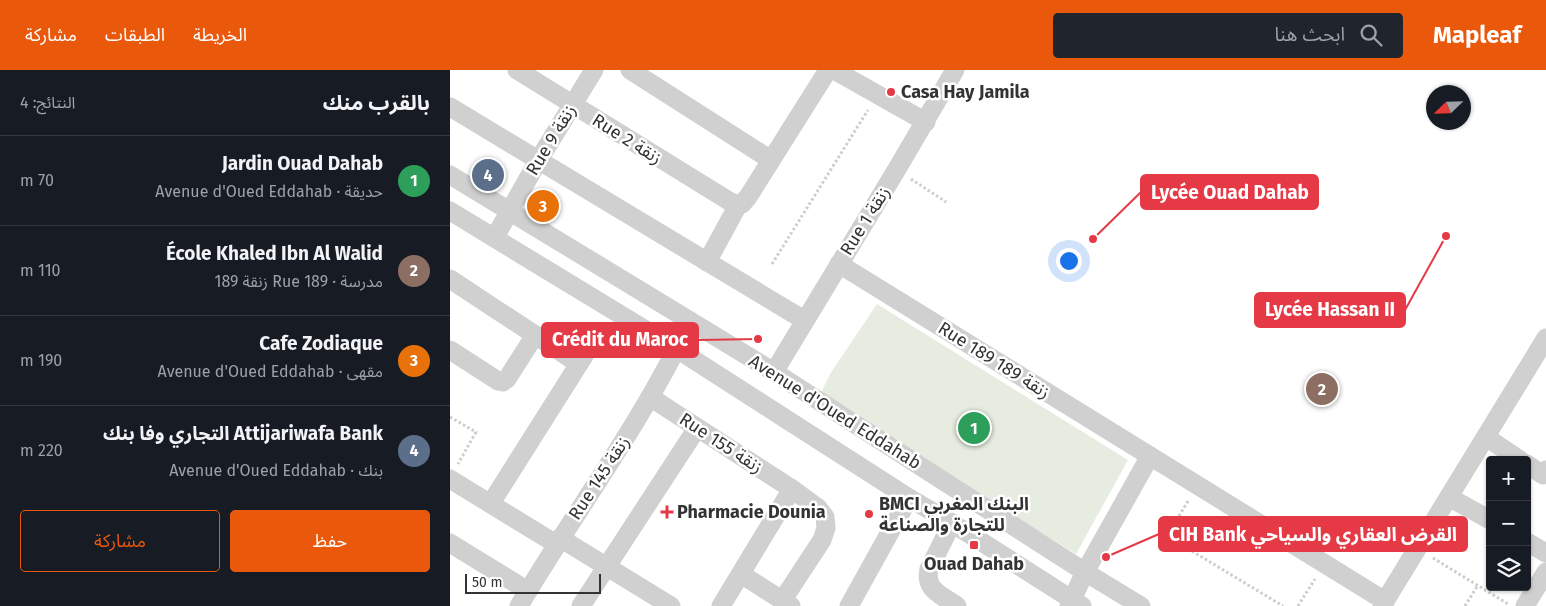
<!DOCTYPE html>
<html lang="ar">
<head>
<meta charset="utf-8">
<style>
  :root { --surface:#171b24; --page:#20242c; --text:#f1f3f6; --muted:#9ea1a6; --line:#363941; --accent:#ea580c }
  body { margin:0; font-family:"Fira Sans","Noto Sans Arabic",sans-serif; background:var(--page); color:var(--text); direction:rtl }
  .controls { position:absolute; right:15px; bottom:15px; display:grid; overflow:hidden; border-radius:5px; box-shadow:0 1px 4px #0004 }
  .controls button { width:45px; height:45px; display:grid; place-items:center; padding:0; border:0; border-bottom:1px solid var(--line); background:var(--surface); color:var(--text); font:25px sans-serif }
  .compass { position:absolute; left:976px; top:15px; width:45px; height:45px; border-radius:50%; background:var(--surface); box-shadow:0 1px 4px #0004; rotate:247deg }
  .scale { position:absolute; left:15px; bottom:12px; width:136px; box-sizing:border-box; padding-left:5px; border:2px solid #333; border-top:0; font-size:14px; line-height:18px; white-space:nowrap; color:#333; -webkit-text-stroke:4px #fff; paint-order:stroke }
  .you { position:absolute; left:618px; top:190px; width:18px; height:18px; margin:-12px; border:4px solid #fff; border-radius:50%; background:#1a73e8; box-shadow:0 0 0 8px #1a73e833 }
  .badge { display:grid; place-items:center; width:32px; height:32px; border-radius:50%; background:var(--accent); color:#fff; font-size:16px; font-weight:700 }
  .pin { position:absolute; translate:-50% -50%; border:2px solid #fff; box-shadow:0 1px 5px #0006 }
  .list { margin:0; padding:0; list-style:none }
  h2 { display:flex; justify-content:space-between; align-items:center; height:65px; margin:0; padding:0 20px; font-size:21px }
  h2 small { font-size:16px; font-weight:400; color:var(--muted) }
  .list li { display:grid; grid-template-columns:32px 1fr auto; gap:15px; align-items:center; box-sizing:border-box; height:90px; padding:0 20px; border-top:1px solid var(--line) }
  .list b { display:block; font-size:19px; white-space:nowrap }
  .list p { margin:0; font-size:16px; white-space:nowrap; color:var(--muted) }
  .list em { font-size:16px; font-style:normal; color:var(--muted) }
  .actions { display:flex; gap:10px; padding:15px 20px }
  .actions a { flex:1; padding:11px 0; border:1px solid var(--accent); border-radius:5px; text-align:center; font-size:18px; color:var(--accent) }
  .actions .main { background:var(--accent); color:#fff }
  .icon { flex:none; width:28px; height:28px; fill:none; stroke:currentColor; stroke-width:2; stroke-linecap:round; stroke-linejoin:round }
  .map { position:relative; flex:none; width:1096px; height:536px; overflow:hidden; direction:ltr }
  header { display:flex; align-items:center; gap:30px; box-sizing:border-box; height:70px; padding:0 25px; background:var(--accent); color:#fff }
  header strong { font-size:24px }
  nav { display:flex; gap:28px; margin-inline-start:auto; font-size:18px }
  .search { width:350px; height:45px; background:var(--page); display:flex; align-items:center; gap:12px; box-sizing:border-box; padding:0 18px; border-radius:5px; color:var(--muted); font-size:19px }
  main { display:flex }
  aside { flex:1; background:var(--surface) }
  .map>svg:first-child { display:block }
</style>
</head>
<body>
<header>
<strong>Mapleaf</strong>
<div class="search"><svg class="icon" aria-label="search" viewBox="0 0 24 24"><circle cx="10" cy="10" r="6"/><path d="M15 15l6 6"/></svg>ابحث هنا</div>
<nav><a>الخريطة</a><a>الطبقات</a><a>مشاركة</a></nav>
</header>
<main>
<div class="map">
<svg width="1096" height="536" viewBox="0 0 1096 536">
  <rect width="100%" height="100%" fill="#fff"/>
  <!-- green -->
  <polygon fill="#e6ecdf" points="427,234 678,390 626,484 370,325 380,304"/>
  <g fill="none" stroke-linecap="round" stroke-linejoin="round">
    <!-- path -->
    <g stroke="#cdcdcd" stroke-width="3" stroke-dasharray="2.5 2.5" stroke-linecap="butt">
      <polyline points="461,109 496,132"/>
      <polyline points="322,194 418,40"/>
      <polyline points="0,347 26,362 8,394"/>
      <polyline points="738,431 717,466 833,536"/>
      <polyline points="983,488 1058,534"/>
      <polyline points="848,536 865,509"/>
      <polyline points="1015,536 1028,515"/>
    </g>
    <!-- minor -->
    <g stroke="#d0d0d0" stroke-width="19">
      <polyline points="67,0 279,131 288,135"/>
      <polyline points="180,0 321,90"/>
      <polyline points="384,0 476,52"/>
      <polyline points="0,37 354,250"/>
      <polyline points="0,105 324,302 635,502 691,536"/>
      <polyline points="288,135 292,134 298,127 378,0"/>
      <polyline points="0,141 227,279 459,428 502,453 632,536"/>
      <polyline points="45,167 88,91 144,0"/>
      <polyline points="257,192 288,135"/>
      <polyline points="389,194 935,531"/>
      <polyline points="0,209 129,294"/>
      <polyline points="0,280 48,311 53,312 57,309 85,265"/>
      <polyline points="324,302 447,99 505,0"/>
      <polyline points="200,327 342,419 368,438 375,447 376,458 372,470 332,531"/>
      <polyline points="1036,367 1070,390"/>
      <polyline points="1077,394 1093,405 1096,400"/>
      <polyline points="0,409 106,474"/>
      <polyline points="999,427 1040,450"/>
      <polyline points="41,433 139,278"/>
      <path d="M502,453L479,499C474,520 492,525 507,536"/>
      <polyline points="110,468 221,536"/>
      <polyline points="1077,472 1096,483"/>
      <polyline points="0,473 78,521"/>
      <polyline points="291,504 341,536"/>
      <path d="M69,536C125,441 193,352 240,251"/>
      <polyline points="131,536 247,358"/>
      <polyline points="271,536 342,419"/>
      <polyline points="399,536 459,428"/>
      <polyline points="619,536 635,502 700,386"/>
      <polyline points="932,536 1096,268"/>
      <polyline points="1075,536 1096,502"/>
    </g>
  </g>
  <!-- markers -->
  <g fill="#e63946" stroke="#fff" stroke-width="2">
    <circle cx="441" cy="22" r="5"/>
    <path d="M214.5 434.5h5v5h5v5h-5v5h-5v-5h-5v-5h5z"/>
    <circle cx="419" cy="444" r="5"/>
    <rect x="519" y="470" width="10" height="10" rx="2.5"/>
  </g>
  <g text-anchor="middle" stroke-width="5" stroke-linejoin="round" paint-order="stroke">
    <!-- poi labels -->
    <g font-size="18" font-weight="bold" fill="#333" stroke="#fff" text-anchor="start">
      <text x="451" y="28">Casa Hay Jamila</text>
      <text x="429" y="440">BMCI البنك المغربي<tspan x="429" dy="21">للتجارة والصناعة</tspan></text>
      <text x="227" y="448">Pharmacie Dounia</text>
      <text x="524" y="500" text-anchor="middle">Ouad Dahab</text>
    </g>
    <!-- street labels -->
    <g font-size="18" fill="#333" stroke="#fff">
      <text transform="translate(177 69) rotate(32)" y="6">Rue 2 زنقة</text>
      <text transform="translate(101 70) rotate(-59)" y="6">Rue 9 زنقة</text>
      <text transform="translate(415 151) rotate(-58)" y="6">Rue 1 زنقة</text>
      <text transform="translate(544 290) rotate(32)" y="6">Rue 189 زنقة 189</text>
      <text transform="translate(385 342) rotate(32)" y="6">Avenue d'Oued Eddahab</text>
      <text transform="translate(271 373) rotate(33)" y="6">Rue 155 زنقة</text>
      <text transform="translate(149 408) rotate(-57)" y="6">Rue 145 زنقة</text>
    </g>
  </g>
  <!-- callouts -->
  <path fill="none" stroke="#e63946" stroke-width="2" d="M643 169L691 122M996 166L955 240M308 269L248 270M656 487L709 464"/>
  <g fill="#e63946" stroke="#fff" stroke-width="2">
    <circle cx="643" cy="169" r="5"/>
    <circle cx="996" cy="166" r="5"/>
    <circle cx="308" cy="269" r="5"/>
    <circle cx="656" cy="487" r="5"/>
  </g>
  <g fill="#e63946" stroke="#e63946" stroke-width="2">
    <rect x="691" y="105" width="177" height="34" rx="5"/>
    <rect x="805" y="223" width="150" height="34" rx="5"/>
    <rect x="92" y="253" width="156" height="34" rx="5"/>
    <rect x="709" y="447" width="308" height="34" rx="5"/>
  </g>
  <g font-size="19" text-anchor="middle" font-weight="bold" fill="#fff">
    <text x="780" y="129">Lycée Ouad Dahab</text>
    <text x="880" y="246">Lycée Hassan II</text>
    <text x="170" y="276">Crédit du Maroc</text>
    <text x="863" y="471">CIH Bank القرض العقاري والسياحي</text>
  </g>
</svg>
<div class="controls">
<button>+</button>
<button>−</button>
<button><svg class="icon" aria-label="layers" viewBox="0 0 24 24"><path d="M12 4l9 5-9 5-9-5zM3 14l9 5 9-5"/></svg></button>
</div>
<svg class="compass" viewBox="-18 -18 36 36"><path d="M0-13l5 13h-10z" fill="#e53935"/><path d="M0 13l5-13h-10z" fill="#9ea1a6"/></svg>
<div class="scale">50 m</div>
<div class="you"></div>
<div class="pin badge" style="left:524px;top:358px;background:#2e9e5b">1</div>
<div class="pin badge" style="left:872px;top:319px;background:#8d6e63">2</div>
<div class="pin badge" style="left:93px;top:136px;background:#e8710a">3</div>
<div class="pin badge" style="left:38px;top:105px;background:#5c6f8a">4</div>
</div>
<aside>
<h2>بالقرب منك<small>النتائج: 4</small></h2>
<ul class="list">
<li><span class="badge" style="background:#2e9e5b">1</span><div><b>Jardin Ouad Dahab</b><p>حديقة · Avenue d'Oued Eddahab</p></div><em>70 m</em></li>
<li><span class="badge" style="background:#8d6e63">2</span><div><b>École Khaled Ibn Al Walid</b><p>مدرسة · Rue 189 زنقة 189</p></div><em>110 m</em></li>
<li><span class="badge" style="background:#e8710a">3</span><div><b>Cafe Zodiaque</b><p>مقهى · Avenue d'Oued Eddahab</p></div><em>190 m</em></li>
<li><span class="badge" style="background:#5c6f8a">4</span><div><b>Attijariwafa Bank التجاري وفا بنك</b><p>بنك · Avenue d'Oued Eddahab</p></div><em>220 m</em></li>
</ul>
<div class="actions"><a class="main">حفظ</a><a>مشاركة</a></div>
</aside>
</main>
</body>
</html>
